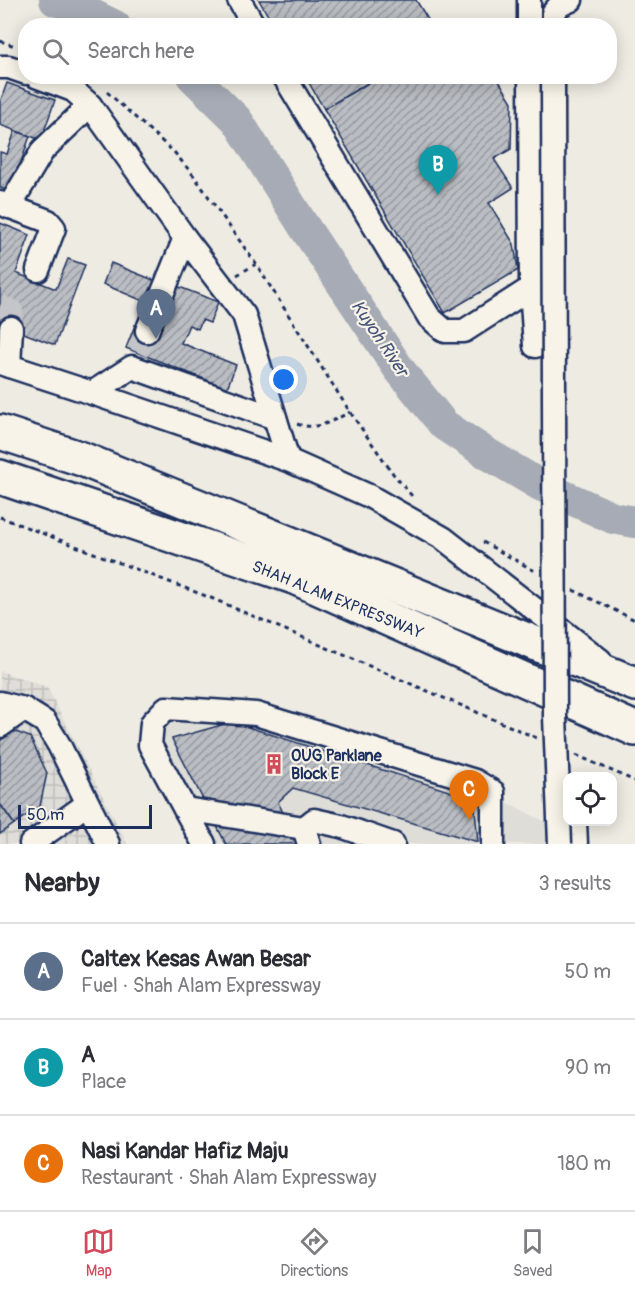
<!DOCTYPE html>
<html lang="en">
<head>
<meta charset="utf-8">
<style>
  :root { --surface:#fff; --page:#f7f7f7; --text:#2b2b33; --muted:#7c7c81; --line:#e1e1e2; --accent:#d1495b }
  body { margin:0; font-family:Pangolin,sans-serif; background:var(--page); color:var(--text) }
  .controls { position:absolute; right:18px; bottom:18px; display:grid; overflow:hidden; border-radius:12px; box-shadow:0 3px 15px #0003 }
  .controls button { width:54px; height:54px; display:grid; place-items:center; padding:0; border:0; border-bottom:2px solid var(--line); background:var(--surface); color:var(--text); font:30px sans-serif }
  .scale { position:absolute; left:18px; bottom:15px; width:134px; box-sizing:border-box; padding-left:6px; border:3px solid #1b2f5e; border-top:0; font-size:16px; line-height:21px; white-space:nowrap; color:#1b2f5e; -webkit-text-stroke:4px #f7f3e8; paint-order:stroke }
  .you { position:absolute; left:284px; top:380px; width:21px; height:21px; margin:-15px; border:4px solid #fff; border-radius:50%; background:#1a73e8; box-shadow:0 0 0 9px #1a73e833 }
  .badge { display:grid; place-items:center; width:39px; height:39px; border-radius:50%; background:var(--accent); color:#fff; font-size:20px; font-weight:700 }
  .pin { position:absolute; translate:-50% -50px; filter:drop-shadow(0 2px 3px #0008) }
  .pin::after { content:''; position:absolute; top:32px; width:21px; height:18px; background:inherit; clip-path:polygon(0 0,100% 0,50% 100%) }
  .list { margin:0; padding:0; list-style:none }
  h2 { display:flex; justify-content:space-between; align-items:center; height:78px; margin:0; padding:0 24px; font-size:26px }
  h2 small { font-size:20px; font-weight:400; color:var(--muted) }
  .list li { display:grid; grid-template-columns:39px 1fr auto; gap:18px; align-items:center; box-sizing:border-box; height:96px; padding:0 24px; border-top:2px solid var(--line) }
  .list b { display:block; font-size:22px; white-space:nowrap }
  .list p { margin:0; font-size:20px; white-space:nowrap; color:var(--muted) }
  .list em { font-size:20px; font-style:normal; color:var(--muted) }
  .icon { flex:none; width:33px; height:33px; fill:none; stroke:currentColor; stroke-width:2; stroke-linecap:round; stroke-linejoin:round }
  .map { position:relative; flex:none; width:635px; height:844px; overflow:hidden }
  .search { position:absolute; background:var(--surface); box-shadow:0 3px 15px #0003; left:18px; right:18px; top:18px; height:66px; display:flex; align-items:center; gap:15px; box-sizing:border-box; padding:0 21px; border-radius:24px; color:var(--muted); font-size:22px }
  .sheet { height:366px; background:var(--surface) }
  nav { display:flex; justify-content:space-around; align-items:center; box-sizing:border-box; height:84px; border-top:2px solid var(--line); background:var(--surface); font-size:16px; color:var(--muted) }
  nav a { display:grid; justify-items:center; gap:3px }
  nav .on { color:var(--accent) }
  .map>svg:first-child { display:block }
</style>
</head>
<body>
<div class="map">
<svg width="635" height="844" viewBox="0 0 635 844">
  <defs>
    <pattern id="industrial-grid" width="8" height="8" patternUnits="userSpaceOnUse" patternTransform="scale(1.5)"><rect width="8" height="8" fill="#deddd8"/><path d="M0 4h8M4 0v8" fill="none" stroke="#bebebc"/></pattern>
    <pattern id="building-hatch" width="6" height="6" patternUnits="userSpaceOnUse" patternTransform="scale(1.5)"><rect width="6" height="6" fill="#babdc2"/><path d="M-1 1l2-2M0 6l6-6M5 7l2-2" fill="none" stroke="#969aa1"/></pattern>
  </defs>
  <rect width="100%" height="100%" fill="#eeebe2"/>
  <filter id="ink" filterUnits="userSpaceOnUse"><feTurbulence type="fractalNoise" baseFrequency=".0167" numOctaves="2"/><feDisplacementMap in="SourceGraphic" scale="12" xChannelSelector="R" yChannelSelector="G"/><feConvolveMatrix kernelMatrix="1 2 1 2 8 2 1 2 1" color-interpolation-filters="sRGB"/></filter>
  <g filter="url(#ink)">
    <!-- built -->
    <polygon fill="#deddd8" points="168,712 256,717 474,785 588,844 209,844 155,743"/>
    <!-- industrial -->
    <polygon fill="url(#industrial-grid)" points="0,671 47,687 127,844 0,844"/>
    <g fill="none" stroke-linecap="round" stroke-linejoin="round">
      <!-- river -->
      <g stroke="#a6abb5" stroke-width="32">
        <polyline points="55,0 85,11 115,26"/>
        <polyline points="192,76 237,120 303,225 399,369 444,425 486,453 540,485 613,518 635,522"/>
      </g>
    </g>
    <!-- building -->
    <g fill="url(#building-hatch)" stroke="#1b2f5e" stroke-width="1.5">
      <polygon points="259,0 416,0 432,26 274,26"/>
      <polygon points="473,22 487,25 487,26 467,26"/>
      <polygon points="305,76 380,76 324,109"/>
      <polygon points="380,76 496,76 512,102 511,149 494,159 513,188 489,203 514,244 518,270 445,313 324,109"/>
      <polygon points="7,83 55,100 41,140 0,125 0,102"/>
      <polygon points="15,131 30,136 11,191 0,188 0,152 7,154"/>
      <polygon points="0,223 30,235 16,273 56,289 68,259 85,265 55,345 0,324"/>
      <polygon points="111,263 156,281 148,303 103,284"/>
      <polygon points="169,283 218,302 210,323 202,320 198,329 189,325 181,343 236,365 227,388 126,348 135,325 158,334 167,313 159,310"/>
      <polygon points="232,722 474,799 478,842 293,788 278,802 298,844 226,844 172,739"/>
      <polygon points="13,731 30,737 47,773 40,806 14,824 0,804 0,741"/>
      <polygon points="0,804 14,824 0,834"/>
    </g>
    <g fill="none" stroke-linecap="round" stroke-linejoin="round">
      <!-- minor-tunnel -->
      <g stroke="#c4c5c8" stroke-width="22" stroke-dasharray="22 11" stroke-linecap="butt">
        <polyline points="0,306 12,311 11,328"/>
        <polyline points="137,352 147,331"/>
      </g>
      <!-- minor casing -->
      <g stroke="#1b2f5e" stroke-width="27">
        <g id="minor">
          <polyline points="239,0 254,26"/>
          <polyline points="529,0 529,26"/>
          <polyline points="553,26 553,13 560,5 571,0"/>
          <polyline points="0,67 9,67 26,73"/>
          <polyline points="36,76 73,90 90,105 185,238 244,315 288,460"/>
          <polyline points="284,76 429,317 445,331 464,331 531,288"/>
          <polyline points="530,76 531,288 535,346"/>
          <polyline points="0,203 48,221 54,228 38,270"/>
          <polyline points="9,207 43,150 90,105"/>
          <polyline points="147,331 185,238"/>
          <polyline points="0,363 92,393 288,460 369,496 443,538 600,660"/>
          <polyline points="9,366 11,328"/>
          <polyline points="92,393 132,367 275,418"/>
          <polyline points="0,703 24,709 45,722 59,745 108,844"/>
          <polyline points="0,726 24,709"/>
          <polyline points="185,809 304,828"/>
          <polyline points="575,822 576,844"/>
          <polyline points="31,844 87,804"/>
          <polyline points="204,844 150,745 152,723 166,708 256,714 475,781 493,792 493,844"/>
          <polyline points="309,844 304,828 314,820 341,826 393,844"/>
        </g>
      </g>
      <!-- highway casing -->
      <g stroke="#1b2f5e" stroke-width="38">
        <g id="highway">
          <polyline points="0,432 82,459 635,684"/>
          <polyline points="0,477 294,577 635,729"/>
        </g>
      </g>
      <!-- path -->
      <g stroke="#1b2f5e" stroke-width="3" stroke-dasharray="4.5 4.5" stroke-linecap="butt">
        <polyline points="0,41 15,46"/>
        <polyline points="107,92 174,152 194,176 256,264 350,412 394,475 412,496"/>
        <polyline points="237,275 256,264"/>
        <path d="M297,424C317,431 332,421 350,412"/>
        <polyline points="0,517 211,598 537,738"/>
        <polyline points="483,542 535,571"/>
        <polyline points="573,590 635,620"/>
        <polyline points="576,755 635,781"/>
      </g>
      <!-- minor -->
      <use href="#minor" stroke="#f7f3e8" stroke-width="22"/>
      <!-- highway -->
      <use href="#highway" stroke="#f7f3e8" stroke-width="33"/>
      <!-- minor-bridge casing -->
      <g stroke="#1b2f5e" stroke-width="27" stroke-linecap="butt">
        <polyline id="minor-bridge" points="553,76 555,716 560,844"/>
      </g>
      <!-- minor-bridge -->
      <use href="#minor-bridge" stroke="#f7f3e8" stroke-width="22"/>
    </g>
  </g>
  <!-- icons -->
  <defs>
    <g id="building-bare" transform="scale(1.62)"><path d="M-4-6H4V6H1V3H-1V6H-4ZM-2.5-4.3h1.7v1.8h-1.7ZM.8-4.3h1.7v1.8H.8ZM-2.5-1h1.7V.8h-1.7ZM.8-1h1.7V.8H.8Z" fill="#d1495b" stroke="#f7f3e8" stroke-width="2.5" paint-order="stroke"/></g>
  </defs>
  <g fill-rule="evenodd">
    <use href="#building-bare" x="274" y="764"/>
  </g>
  <g text-anchor="middle" stroke-width="4.5" stroke-linejoin="round" paint-order="stroke">
    <!-- street labels -->
    <g font-size="16" fill="#1b2f5e" stroke="#f7f3e8">
      <text transform="translate(338 599) rotate(22)" y="6">SHAH ALAM EXPRESSWAY</text>
    </g>
    <!-- poi labels -->
    <g font-size="16" font-weight="bold" fill="#1b2f5e" stroke="#f7f3e8" text-anchor="start">
      <text x="291" y="761">OUG Parklane<tspan x="291" dy="18">Block E</tspan></text>
    </g>
    <!-- water labels -->
    <g font-size="18" font-style="italic" fill="#455478" stroke="#f7f3e8">
      <text transform="translate(380 338) rotate(56)" y="6">Kuyoh River</text>
    </g>
  </g>
</svg>
<div class="controls">
<button><svg class="icon" aria-label="locate" viewBox="0 0 24 24"><circle cx="12" cy="12" r="6"/><path d="M12 2v4M12 18v4M2 12h4M18 12h4"/></svg></button>
</div>
<div class="scale">50 m</div>
<div class="you"></div>
<div class="pin badge" style="left:156px;top:339px;background:#5c6f8a">A</div>
<div class="pin badge" style="left:438px;top:195px;background:#0f9aa8">B</div>
<div class="pin badge" style="left:469px;top:820px;background:#e8710a">C</div>
<div class="search"><svg class="icon" aria-label="search" viewBox="0 0 24 24"><circle cx="10" cy="10" r="6"/><path d="M15 15l6 6"/></svg>Search here</div>
</div>
<section class="sheet">
<h2>Nearby<small>3 results</small></h2>
<ul class="list">
<li><span class="badge" style="background:#5c6f8a">A</span><div><b>Caltex Kesas Awan Besar</b><p>Fuel · Shah Alam Expressway</p></div><em>50 m</em></li>
<li><span class="badge" style="background:#0f9aa8">B</span><div><b>A</b><p>Place</p></div><em>90 m</em></li>
<li><span class="badge" style="background:#e8710a">C</span><div><b>Nasi Kandar Hafiz Maju</b><p>Restaurant · Shah Alam Expressway</p></div><em>180 m</em></li>
</ul>
</section>
<nav>
<a class="on"><svg class="icon" aria-label="map" viewBox="0 0 24 24"><path d="M3 6l6-2 6 2 6-2v14l-6 2-6-2-6 2zM9 4v14M15 6v14"/></svg>Map</a>
<a><svg class="icon" aria-label="directions" viewBox="0 0 24 24"><path d="M12 3l9 9-9 9-9-9zM9 14v-3h6M13 9l2 2-2 2"/></svg>Directions</a>
<a><svg class="icon" aria-label="saved" viewBox="0 0 24 24"><path d="M7 4h10v16l-5-4-5 4z"/></svg>Saved</a>
</nav>
</body>
</html>
